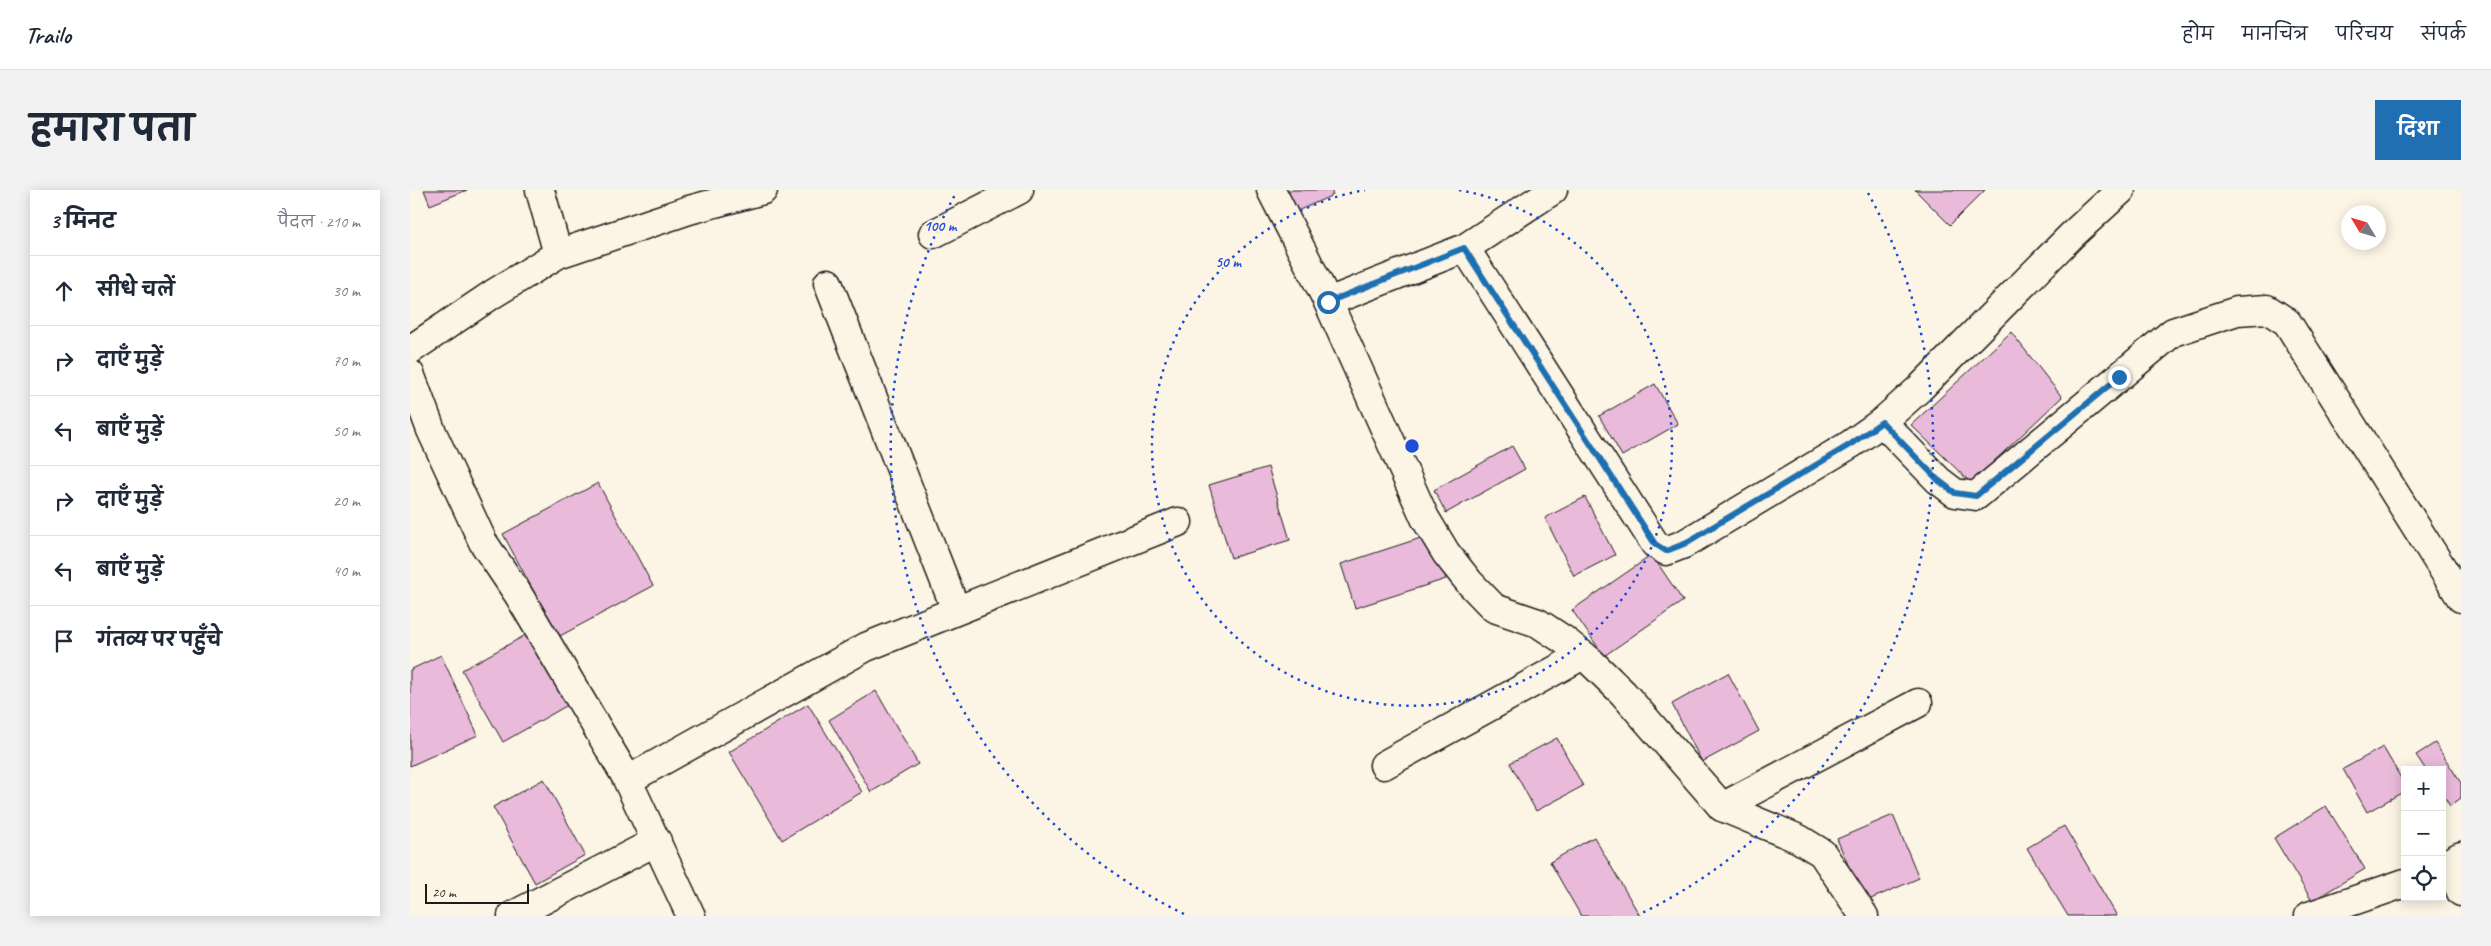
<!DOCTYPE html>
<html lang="hi">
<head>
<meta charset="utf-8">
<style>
  :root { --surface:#fff; --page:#f2f2f3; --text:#1f2937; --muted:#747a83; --line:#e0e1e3; --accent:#1f6fb2 }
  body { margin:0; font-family:Caveat,"Playpen Sans Deva",sans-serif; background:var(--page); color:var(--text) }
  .controls { position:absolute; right:15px; bottom:15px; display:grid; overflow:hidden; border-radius:0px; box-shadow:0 2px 12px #0003 }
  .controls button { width:45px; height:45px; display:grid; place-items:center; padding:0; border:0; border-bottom:1px solid var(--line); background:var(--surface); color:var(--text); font:25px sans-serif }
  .compass { position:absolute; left:1931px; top:15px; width:45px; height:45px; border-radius:50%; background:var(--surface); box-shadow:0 2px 12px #0003; rotate:308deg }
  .scale { position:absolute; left:15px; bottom:12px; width:104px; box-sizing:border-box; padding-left:5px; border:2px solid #1c1c1c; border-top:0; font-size:14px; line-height:18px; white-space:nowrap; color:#1c1c1c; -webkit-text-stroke:4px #fcf5e5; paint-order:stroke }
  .stop { position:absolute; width:15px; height:15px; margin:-11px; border:4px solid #1f6fb2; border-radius:50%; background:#fff }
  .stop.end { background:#1f6fb2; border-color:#fff; box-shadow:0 1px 5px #0008 }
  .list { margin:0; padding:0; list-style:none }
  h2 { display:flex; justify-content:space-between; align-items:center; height:65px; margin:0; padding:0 20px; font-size:21px }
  h2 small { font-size:16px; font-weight:400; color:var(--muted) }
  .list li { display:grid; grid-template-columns:32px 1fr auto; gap:15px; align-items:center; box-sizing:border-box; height:70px; padding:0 20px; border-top:1px solid var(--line) }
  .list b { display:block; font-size:19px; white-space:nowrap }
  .list em { font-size:16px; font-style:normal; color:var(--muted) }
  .icon { flex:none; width:28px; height:28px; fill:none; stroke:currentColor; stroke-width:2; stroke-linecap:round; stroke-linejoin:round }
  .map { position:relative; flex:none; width:2051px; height:726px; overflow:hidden; border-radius:0px }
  header { display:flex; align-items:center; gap:30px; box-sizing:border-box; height:70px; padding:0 25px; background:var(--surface); border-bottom:1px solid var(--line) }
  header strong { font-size:24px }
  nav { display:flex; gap:28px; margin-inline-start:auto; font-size:18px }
  .intro { display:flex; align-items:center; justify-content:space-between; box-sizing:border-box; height:120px; padding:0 30px }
  h1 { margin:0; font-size:35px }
  .button { padding:12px 22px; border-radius:0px; background:var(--accent); color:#fff; font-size:18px; font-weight:700 }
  main { display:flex; gap:30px; padding:0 30px }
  aside { flex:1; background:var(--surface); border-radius:0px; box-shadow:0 2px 12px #0003 }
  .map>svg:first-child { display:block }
</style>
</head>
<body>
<header>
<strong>Trailo</strong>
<nav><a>होम</a><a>मानचित्र</a><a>परिचय</a><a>संपर्क</a></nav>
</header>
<div class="intro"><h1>हमारा पता</h1><a class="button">दिशा</a></div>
<main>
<aside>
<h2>3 मिनट<small>पैदल · 210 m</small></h2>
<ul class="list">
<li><svg class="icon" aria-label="ahead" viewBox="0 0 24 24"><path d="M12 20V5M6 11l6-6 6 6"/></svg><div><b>सीधे चलें</b></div><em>30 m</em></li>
<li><svg class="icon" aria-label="right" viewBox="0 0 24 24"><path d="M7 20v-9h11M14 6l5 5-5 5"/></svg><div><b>दाएँ मुड़ें</b></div><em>70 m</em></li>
<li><svg class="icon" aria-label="left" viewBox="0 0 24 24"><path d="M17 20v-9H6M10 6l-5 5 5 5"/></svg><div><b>बाएँ मुड़ें</b></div><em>50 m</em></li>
<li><svg class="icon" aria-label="right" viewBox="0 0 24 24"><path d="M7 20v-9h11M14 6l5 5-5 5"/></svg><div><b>दाएँ मुड़ें</b></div><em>20 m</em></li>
<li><svg class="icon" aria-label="left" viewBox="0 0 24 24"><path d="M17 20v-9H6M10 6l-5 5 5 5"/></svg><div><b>बाएँ मुड़ें</b></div><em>40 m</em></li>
<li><svg class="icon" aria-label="arrive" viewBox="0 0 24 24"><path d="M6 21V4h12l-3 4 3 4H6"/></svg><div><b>गंतव्य पर पहुँचे</b></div></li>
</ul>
</aside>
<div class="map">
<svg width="2051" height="726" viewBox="0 0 2051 726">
  <rect width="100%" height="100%" fill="#fcf5e5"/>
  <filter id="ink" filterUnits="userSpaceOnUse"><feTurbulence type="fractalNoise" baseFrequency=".02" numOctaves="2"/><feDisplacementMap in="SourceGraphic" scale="10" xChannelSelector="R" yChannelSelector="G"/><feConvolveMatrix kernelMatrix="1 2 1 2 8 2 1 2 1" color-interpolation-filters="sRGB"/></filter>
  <g filter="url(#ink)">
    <!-- building -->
    <g fill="#eabadb" stroke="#1c1c1c">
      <polygon points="14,0 57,0 20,15"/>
      <polygon points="875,0 921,0 923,5 885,22"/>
      <polygon points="1505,0 1575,0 1540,35"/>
      <polygon points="1601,142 1652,207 1561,293 1501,235"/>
      <polygon points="1245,194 1268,234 1212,266 1189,226"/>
      <polygon points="1102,256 1115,279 1036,323 1024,300"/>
      <polygon points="858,277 880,350 821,368 799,295"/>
      <polygon points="188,293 243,396 148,447 93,344"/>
      <polygon points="1175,307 1205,365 1164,386 1135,328"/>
      <polygon points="1023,344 1036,389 945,418 931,374"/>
      <polygon points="1242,365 1273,411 1194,466 1162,420"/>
      <polygon points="123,441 163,512 93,552 52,480"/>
      <polygon points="31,465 68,545 0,576 0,480"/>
      <polygon points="1318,483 1349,541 1292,572 1262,514"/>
      <polygon points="466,501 508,574 461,602 419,530"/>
      <polygon points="398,514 452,602 372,650 319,562"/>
      <polygon points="1147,548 1173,596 1126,621 1100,573"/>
      <polygon points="2025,553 2051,593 2051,608 2040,616 2032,603 2032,580 2016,580 2006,565"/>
      <polygon points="1973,557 1995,595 1995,601 1957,622 1933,579"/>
      <polygon points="134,589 175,665 125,693 83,617"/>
      <polygon points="1916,616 1955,679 1902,711 1864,648"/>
      <polygon points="1483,625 1509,688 1454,712 1427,649"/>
      <polygon points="1654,636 1707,726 1658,726 1617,658"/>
      <polygon points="1184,647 1230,726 1171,726 1140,672"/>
    </g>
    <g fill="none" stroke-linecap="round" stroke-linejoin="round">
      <!-- street casing -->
      <g stroke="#1c1c1c" stroke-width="31">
        <g id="street">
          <polyline points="130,0 148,64"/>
          <polyline points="861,0 918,112 1015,328 1036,363 1059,392 1084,418 1128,433 1154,450 1180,471 1213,503 1312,617 1389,649 1412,663 1454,726"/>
          <polyline points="523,44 609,0"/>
          <polyline points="1055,58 1245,354 1256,361 1274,354 1441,254 1472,232 1509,199 1662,45 1711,0"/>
          <polyline points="418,93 546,420"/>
          <polyline points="918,112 1055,58 1143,0"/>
          <polyline points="0,160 83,104 148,64 279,20 353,0"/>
          <polyline points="0,184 21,240 73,352 108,404 215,585 281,726"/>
          <polyline points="1472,232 1528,290 1545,303 1566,306 1763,142 1827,121 1857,119 1877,132 2051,408"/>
          <polyline points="974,575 1173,465"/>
          <polyline points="218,590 456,457 768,332"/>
          <polyline points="1312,617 1508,513"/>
          <polyline points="2039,672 2051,702"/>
          <polyline points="102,726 247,651"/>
        </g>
      </g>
      <!-- secondary casing -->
      <g stroke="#1c1c1c" stroke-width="31">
        <g id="secondary">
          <polyline points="2032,676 2051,666"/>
          <polyline points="1899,726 1995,693"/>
        </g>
      </g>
      <!-- street -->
      <use href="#street" stroke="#fcf5e5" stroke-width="28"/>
      <!-- secondary -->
      <use href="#secondary" stroke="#fcf5e5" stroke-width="28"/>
    </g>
  </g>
  <g fill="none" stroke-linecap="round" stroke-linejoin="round" filter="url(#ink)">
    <!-- route -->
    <polyline stroke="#1f6fb2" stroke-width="6" points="918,112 1054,58 1245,354 1256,361 1274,354 1441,254 1472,232 1528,290 1545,303 1566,306 1709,187"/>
  </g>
  <!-- distance rings -->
  <g fill="none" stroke="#1d4ed8" stroke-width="2.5" stroke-dasharray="2.5 5">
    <path d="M1049 0A260 260 0 1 1 955 0"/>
    <path d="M774 724A521 521 0 0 1 546 3M1458 3A521 521 0 0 1 1230 724"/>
  </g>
  <circle cx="1002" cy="256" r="8" fill="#1d4ed8" stroke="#fcf5e5" stroke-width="2.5"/>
  <g font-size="15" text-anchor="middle" font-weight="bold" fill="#1d4ed8" stroke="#fcf5e5" stroke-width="4" stroke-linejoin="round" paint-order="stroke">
    <text x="530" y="41">100 m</text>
    <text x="818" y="77">50 m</text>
  </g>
</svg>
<div class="controls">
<button>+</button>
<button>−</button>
<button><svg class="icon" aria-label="locate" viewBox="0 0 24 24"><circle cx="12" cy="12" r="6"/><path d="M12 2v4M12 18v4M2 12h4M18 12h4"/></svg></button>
</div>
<svg class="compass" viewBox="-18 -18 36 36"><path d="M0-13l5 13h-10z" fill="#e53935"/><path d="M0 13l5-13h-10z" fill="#747a83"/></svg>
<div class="scale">20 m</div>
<div class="stop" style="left:918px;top:112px"></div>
<div class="stop end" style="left:1709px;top:187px"></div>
</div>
</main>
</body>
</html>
